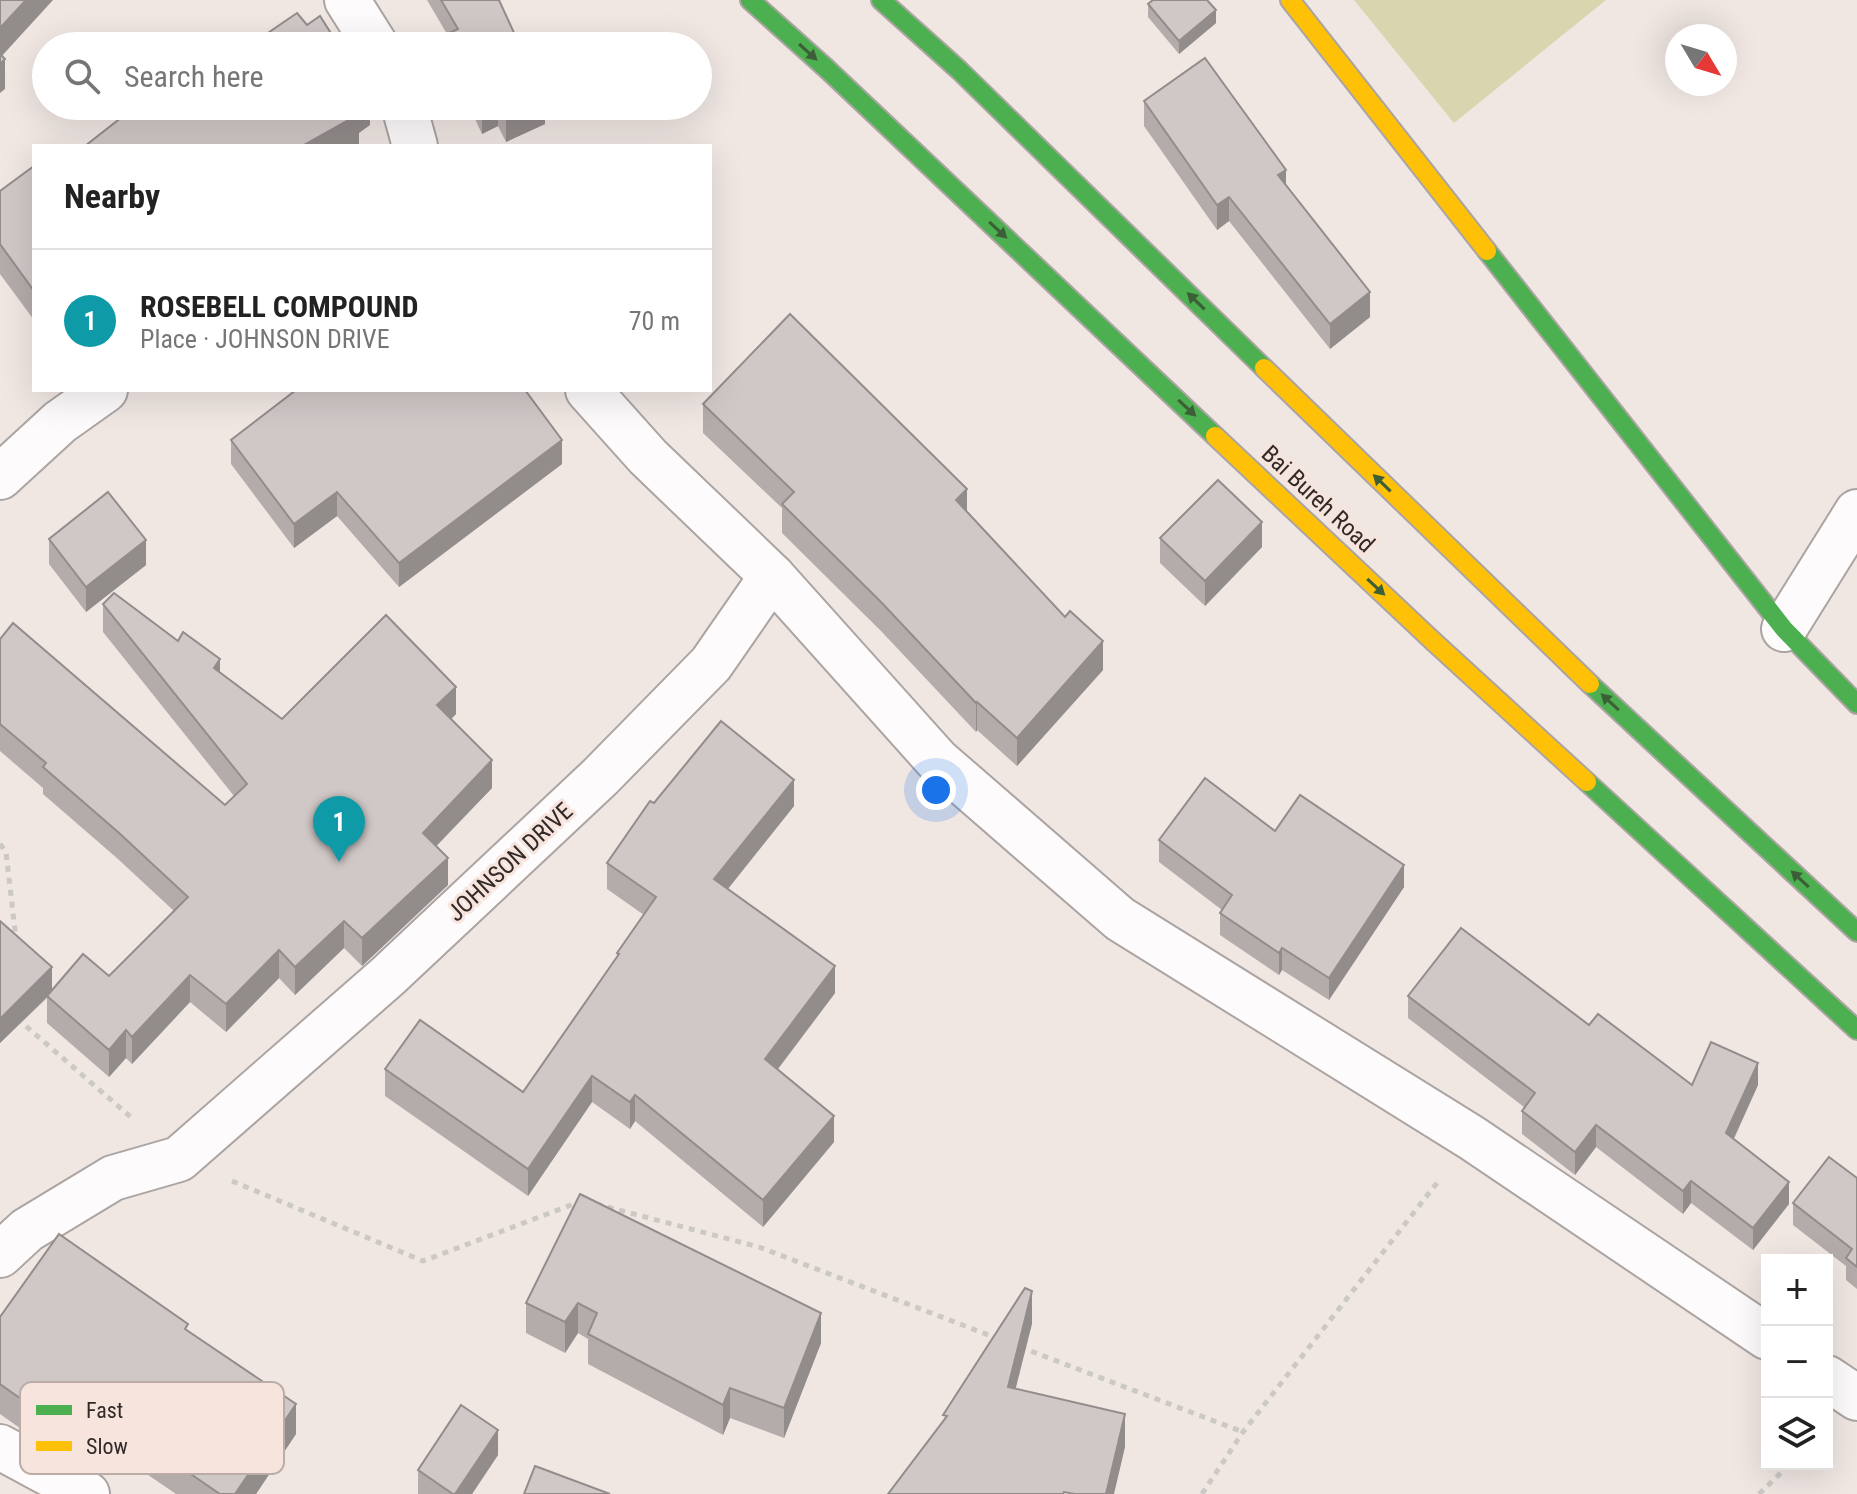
<!DOCTYPE html>
<html lang="en">
<head>
<meta charset="utf-8">
<style>
  :root { --surface:#fff; --page:#f6f6f6; --text:#222; --muted:#767676; --line:#e0e0e0; --accent:#b45309 }
  body { margin:0; font-family:"Roboto Condensed",sans-serif; background:var(--page); color:var(--text) }
  .controls { position:absolute; right:24px; bottom:24px; display:grid; overflow:hidden; border-radius:0px; box-shadow:0 8px 32px #0002 }
  .controls button { width:72px; height:72px; display:grid; place-items:center; padding:0; border:0; border-bottom:2px solid var(--line); background:var(--surface); color:var(--text); font:40px sans-serif }
  .compass { position:absolute; left:1665px; top:24px; width:72px; height:72px; border-radius:50%; background:var(--surface); box-shadow:0 8px 32px #0002; rotate:128deg }
  .you { position:absolute; left:936px; top:790px; width:28px; height:28px; margin:-20px; border:6px solid #fff; border-radius:50%; background:#1a73e8; box-shadow:0 0 0 12px #1a73e833 }
  .badge { display:grid; place-items:center; width:52px; height:52px; border-radius:50%; background:var(--accent); color:#fff; font-size:26px; font-weight:700 }
  .pin { position:absolute; translate:-50% -66px; filter:drop-shadow(0 2px 4px #0008) }
  .pin::after { content:''; position:absolute; top:42px; width:28px; height:24px; background:inherit; clip-path:polygon(0 0,100% 0,50% 100%) }
  .list { margin:0; padding:0; list-style:none }
  h2 { display:flex; justify-content:space-between; align-items:center; height:104px; margin:0; padding:0 32px; font-size:34px }
  h2 small { font-size:26px; font-weight:400; color:var(--muted) }
  .list li { display:grid; grid-template-columns:52px 1fr auto; gap:24px; align-items:center; box-sizing:border-box; height:144px; padding:0 32px; border-top:2px solid var(--line) }
  .list b { display:block; font-size:30px; white-space:nowrap }
  .list p { margin:0; font-size:26px; white-space:nowrap; color:var(--muted) }
  .list em { font-size:26px; font-style:normal; color:var(--muted) }
  .icon { flex:none; width:44px; height:44px; fill:none; stroke:currentColor; stroke-width:2; stroke-linecap:round; stroke-linejoin:round }
  .map { position:relative; flex:none; width:1857px; height:1494px; overflow:hidden }
  .search { position:absolute; background:var(--surface); box-shadow:0 8px 32px #0002; left:32px; top:32px; width:680px; height:88px; display:flex; align-items:center; gap:20px; box-sizing:border-box; padding:0 28px; border-radius:44px; color:var(--muted); font-size:30px }
  .panel { position:absolute; background:var(--surface); box-shadow:0 8px 32px #0002; left:32px; top:144px; width:680px; height:248px; border-radius:0px }
  .map>svg:first-child { display:block }
</style>
</head>
<body>
<div class="map">
<svg width="1857" height="1494" viewBox="0 0 1857 1494">
  <rect width="100%" height="100%" fill="#f0e7e3"/>
  <!-- green -->
  <polygon fill="#d9d5ae" points="1354,0 1606,0 1454,123"/>
  <g fill="none" stroke-linecap="round" stroke-linejoin="round">
    <!-- street casing -->
    <g stroke="#aba4a2" stroke-width="48">
      <g id="street">
        <polyline points="347,0 376,46"/>
        <polyline points="404,106 415,146"/>
        <polyline points="0,477 60,422 105,390"/>
        <polyline points="772,576 937,760 1120,919 1472,1138 1767,1337"/>
        <polyline points="1784,629 1857,512"/>
        <polyline points="0,1255 27,1230 113,1178 179,1159 388,976 600,777 711,664 772,576 648,457 588,390"/>
        <polyline points="1827,1378 1857,1398"/>
        <polyline points="0,1447 87,1494"/>
      </g>
    </g>
    <!-- fast casing -->
    <g stroke="#aba4a2" stroke-width="22">
      <g id="fast">
        <polyline points="750,0 827,69 1215,436"/>
        <polyline points="881,0 959,70 1264,368"/>
        <polyline points="1487,251 1784,629 1857,704"/>
        <polyline points="1590,684 1857,932"/>
        <polyline points="1587,782 1857,1030"/>
      </g>
    </g>
    <!-- slow casing -->
    <g stroke="#aba4a2" stroke-width="22">
      <g id="slow">
        <polyline points="1290,0 1487,251"/>
        <polyline points="1264,368 1590,684"/>
        <polyline points="1215,436 1434,642 1587,782"/>
      </g>
    </g>
    <!-- path -->
    <g stroke="#cbc8c6" stroke-width="5" stroke-dasharray="6 6" stroke-linecap="butt">
      <polyline points="0,844 6,852 16,939"/>
      <polyline points="20,1017 20,1021 133,1119"/>
      <polyline points="232,1181 423,1261 579,1202"/>
      <polyline points="596,1204 759,1247 999,1339"/>
      <polyline points="1020,1347 1243,1432"/>
      <polyline points="1202,1494 1243,1432 1440,1179"/>
      <polyline points="1759,1494 1790,1464"/>
    </g>
    <!-- street -->
    <use href="#street" stroke="#fdfbfb" stroke-width="44"/>
    <!-- fast -->
    <use href="#fast" stroke="#4caf50" stroke-width="18"/>
    <!-- slow -->
    <use href="#slow" stroke="#ffc107" stroke-width="18"/>
  </g>
  <!-- wall -->
  <g fill="#b3acab">
    <polygon points="427,0 499,0 520,46 447,46 447,34"/>
    <polygon points="1148,4 1216,23 1179,54 1148,17"/>
    <polygon points="1144,101 1286,186 1370,317 1330,349 1229,221 1217,230 1144,126"/>
    <polygon points="469,106 545,106 545,124 506,142 498,126 482,134"/>
    <polygon points="34,166 34,320 0,274 0,191"/>
    <polygon points="703,404 967,512 1103,670 1017,766 977,730 976,732 881,631 782,533 782,508 703,433"/>
    <polygon points="231,440 562,464 399,587 337,516 294,548 231,464"/>
    <polygon points="1160,538 1262,547 1205,606 1160,563"/>
    <polygon points="49,539 146,565 86,612 49,564"/>
    <polygon points="103,604 220,673 282,719 456,714 451,719 492,788 436,846 448,885 362,966 344,948 295,995 279,978 226,1032 190,1002 132,1064 126,1058 109,1077 47,1023 47,998 0,1043 0,921 52,989 109,976 174,911 118,859 43,794 43,788 0,751 0,639 225,805 234,796 103,632"/>
    <polygon points="654,803 794,806 728,889 835,993 778,1069 834,1142 763,1227 635,1121 630,1129 592,1102 528,1196 385,1096 385,1069 523,1092 617,956 617,953 644,915 607,889 607,863"/>
    <polygon points="1275,831 1404,887 1329,1000 1282,970 1279,975 1220,935 1220,913 1222,910 1159,862 1159,840"/>
    <polygon points="1408,996 1589,1025 1692,1085 1758,1085 1734,1139 1789,1204 1753,1250 1691,1203 1683,1214 1596,1147 1575,1175 1522,1134 1522,1111 1524,1107 1408,1018"/>
    <polygon points="1857,1178 1857,1289 1846,1280 1846,1266 1793,1225 1793,1203"/>
    <polygon points="580,1194 821,1343 784,1438 730,1418 723,1435 588,1364 588,1339 578,1333 565,1353 526,1333 526,1303"/>
    <polygon points="0,1317 188,1331 296,1434 256,1494 176,1494 113,1451 99,1471 31,1423 24,1431 0,1414"/>
    <polygon points="498,1455 472,1494 418,1494 418,1470"/>
  </g>
  <!-- shaded-wall -->
  <g fill="#928c8b">
    <polygon points="26,0 53,0 0,58 0,28"/>
    <polygon points="1216,10 1216,23 1179,54 1179,41"/>
    <polygon points="5,59 5,89 0,93 0,64"/>
    <polygon points="359,106 370,106 370,125 359,133 359,144 355,146 302,146"/>
    <polygon points="491,106 498,106 498,126 482,134 482,111"/>
    <polygon points="533,106 545,106 545,124 506,142 506,118"/>
    <polygon points="1286,170 1286,195 1278,175"/>
    <polygon points="1229,197 1229,221 1217,230 1217,205"/>
    <polygon points="1370,292 1370,317 1330,349 1330,324"/>
    <polygon points="562,440 562,464 399,587 399,563"/>
    <polygon points="967,489 967,518 956,500"/>
    <polygon points="337,492 337,516 294,548 294,524"/>
    <polygon points="1262,522 1262,547 1205,606 1205,581"/>
    <polygon points="146,540 146,565 86,612 86,587"/>
    <polygon points="1103,641 1103,670 1017,766 1017,738"/>
    <polygon points="220,659 220,687 214,668"/>
    <polygon points="456,687 456,714 437,733 437,705"/>
    <polygon points="977,702 977,730 976,732 976,703"/>
    <polygon points="492,760 492,788 423,860 423,833"/>
    <polygon points="794,780 794,806 714,906 714,879"/>
    <polygon points="448,858 448,885 362,966 362,938"/>
    <polygon points="1404,865 1404,887 1329,1000 1329,978"/>
    <polygon points="344,921 344,948 295,995 295,967"/>
    <polygon points="1282,948 1282,970 1279,975 1279,953"/>
    <polygon points="279,950 279,978 226,1032 226,1004"/>
    <polygon points="835,966 835,993 765,1086 765,1059"/>
    <polygon points="52,967 52,992 0,1043 0,1019"/>
    <polygon points="190,975 190,1002 132,1064 132,1037"/>
    <polygon points="126,1030 126,1058 109,1077 109,1050"/>
    <polygon points="1758,1063 1758,1085 1726,1155 1726,1133"/>
    <polygon points="592,1076 592,1102 528,1196 528,1169"/>
    <polygon points="635,1095 635,1121 630,1129 630,1102"/>
    <polygon points="834,1116 834,1142 763,1227 763,1200"/>
    <polygon points="1596,1125 1596,1147 1575,1175 1575,1152"/>
    <polygon points="1691,1181 1691,1203 1683,1214 1683,1191"/>
    <polygon points="1789,1182 1789,1204 1753,1250 1753,1228"/>
    <polygon points="1032,1291 1032,1324 1008,1419 1008,1387"/>
    <polygon points="578,1303 578,1333 565,1353 565,1322"/>
    <polygon points="821,1313 821,1343 784,1438 784,1408"/>
    <polygon points="730,1388 730,1418 723,1435 723,1405"/>
    <polygon points="31,1393 31,1423 24,1431 24,1401"/>
    <polygon points="296,1404 296,1434 256,1494 235,1494"/>
    <polygon points="1125,1414 1125,1447 1114,1494 1106,1494"/>
    <polygon points="113,1421 113,1451 99,1471 99,1441"/>
    <polygon points="498,1430 498,1455 472,1494 455,1494"/>
  </g>
  <!-- building -->
  <g fill="#d0c8c7" stroke="#928c8b" stroke-width="2">
    <polygon points="0,0 26,0 0,28"/>
    <polygon points="441,0 499,0 520,46 453,46 447,34 458,29"/>
    <polygon points="1153,0 1207,0 1216,10 1179,41 1148,4"/>
    <polygon points="297,13 307,25 320,16 339,46 249,46"/>
    <polygon points="0,54 5,59 0,64"/>
    <polygon points="1205,58 1286,170 1278,175 1370,292 1330,324 1229,197 1217,205 1144,101"/>
    <polygon points="136,106 359,106 359,114 302,146 85,146"/>
    <polygon points="480,106 491,106 482,111"/>
    <polygon points="500,106 533,106 506,118"/>
    <polygon points="34,166 34,291 0,244 0,191"/>
    <polygon points="790,314 967,489 956,500 1065,617 1070,611 1103,641 1017,738 977,702 976,703 881,602 782,504 794,492 703,404"/>
    <polygon points="296,390 525,390 562,440 399,563 337,492 294,524 231,440"/>
    <polygon points="1218,480 1262,522 1205,581 1160,538"/>
    <polygon points="108,492 146,540 86,587 49,539"/>
    <polygon points="114,593 178,641 183,632 220,659 214,668 282,719 386,615 456,687 437,705 492,760 423,833 448,858 362,938 344,921 295,967 279,950 226,1004 190,975 132,1037 126,1030 109,1050 47,996 83,954 109,976 188,897 118,832 43,767 46,763 0,724 0,639 13,623 225,805 247,784 103,604"/>
    <polygon points="721,721 794,780 714,879 835,966 765,1059 834,1116 763,1200 635,1095 630,1102 592,1076 528,1169 385,1069 420,1020 523,1092 619,954 617,953 656,897 607,863 650,801 654,803"/>
    <polygon points="1205,778 1275,831 1300,795 1404,865 1329,978 1282,948 1279,953 1220,913 1232,895 1159,840"/>
    <polygon points="0,921 52,967 0,1019"/>
    <polygon points="1461,928 1589,1025 1598,1014 1692,1085 1711,1042 1758,1063 1726,1133 1789,1182 1753,1228 1691,1181 1683,1191 1596,1125 1575,1152 1522,1111 1535,1093 1408,996"/>
    <polygon points="1829,1157 1857,1178 1857,1267 1846,1258 1852,1249 1793,1203"/>
    <polygon points="580,1194 821,1313 784,1408 730,1388 723,1405 588,1334 597,1313 578,1303 565,1322 526,1303"/>
    <polygon points="59,1234 188,1324 185,1329 296,1404 235,1494 220,1494 113,1421 99,1441 31,1393 24,1401 0,1384 0,1317"/>
    <polygon points="1025,1288 1032,1291 1008,1387 1125,1414 1106,1494 1075,1494 1064,1492 1063,1494 888,1494 947,1416 943,1415"/>
    <polygon points="461,1405 498,1430 455,1494 453,1494 418,1470"/>
    <polygon points="535,1466 610,1494 524,1494"/>
  </g>
  <!-- one-way arrows -->
  <defs><path id="oneway-solid" d="M-6-.8H1V-3.2L6.5 0L1 3.2V.8H-6Z" transform="scale(2)"/></defs>
  <g fill="#3c5f38">
    <use href="#oneway-solid" transform="translate(808 52) rotate(42)"/>
    <use href="#oneway-solid" transform="translate(998 230) rotate(43)"/>
    <use href="#oneway-solid" transform="translate(1196 301) rotate(-136)"/>
    <use href="#oneway-solid" transform="translate(1187 408) rotate(43)"/>
    <use href="#oneway-solid" transform="translate(1382 483) rotate(-136)"/>
    <use href="#oneway-solid" transform="translate(1376 587) rotate(43)"/>
    <use href="#oneway-solid" transform="translate(1610 702) rotate(-137)"/>
    <use href="#oneway-solid" transform="translate(1800 879) rotate(-137)"/>
  </g>
  <g text-anchor="middle" stroke-width="6" stroke-linejoin="round" paint-order="stroke">
    <!-- street labels -->
    <g font-size="24" fill="#312a28" stroke="#f6e4dd">
      <text transform="translate(1318 499) rotate(43)" y="8">Bai Bureh Road</text>
      <text transform="translate(510 862) rotate(-43)" y="8">JOHNSON DRIVE</text>
    </g>
  </g>
  <!-- legend -->
  <rect x="20" y="1382" width="264" height="92" rx="12" fill="#f6e4dd" stroke="#bbaca7" stroke-width="2"/>
  <rect x="36" y="1405" width="36" height="10" fill="#4caf50"/>
  <rect x="36" y="1441" width="36" height="10" fill="#ffc107"/>
  <g font-size="22" fill="#312a28">
    <text x="86" y="1418">Fast</text>
    <text x="86" y="1454">Slow</text>
  </g>
</svg>
<div class="controls">
<button>+</button>
<button>−</button>
<button><svg class="icon" aria-label="layers" viewBox="0 0 24 24"><path d="M12 4l9 5-9 5-9-5zM3 14l9 5 9-5"/></svg></button>
</div>
<svg class="compass" viewBox="-18 -18 36 36"><path d="M0-13l5 13h-10z" fill="#e53935"/><path d="M0 13l5-13h-10z" fill="#767676"/></svg>
<div class="you"></div>
<div class="pin badge" style="left:339px;top:862px;background:#0f9aa8">1</div>
<div class="search"><svg class="icon" aria-label="search" viewBox="0 0 24 24"><circle cx="10" cy="10" r="6"/><path d="M15 15l6 6"/></svg>Search here</div>
<section class="panel">
<h2>Nearby<small></small></h2>
<ul class="list">
<li><span class="badge" style="background:#0f9aa8">1</span><div><b>ROSEBELL COMPOUND</b><p>Place · JOHNSON DRIVE</p></div><em>70 m</em></li>
</ul>
</section>
</div>
</body>
</html>
